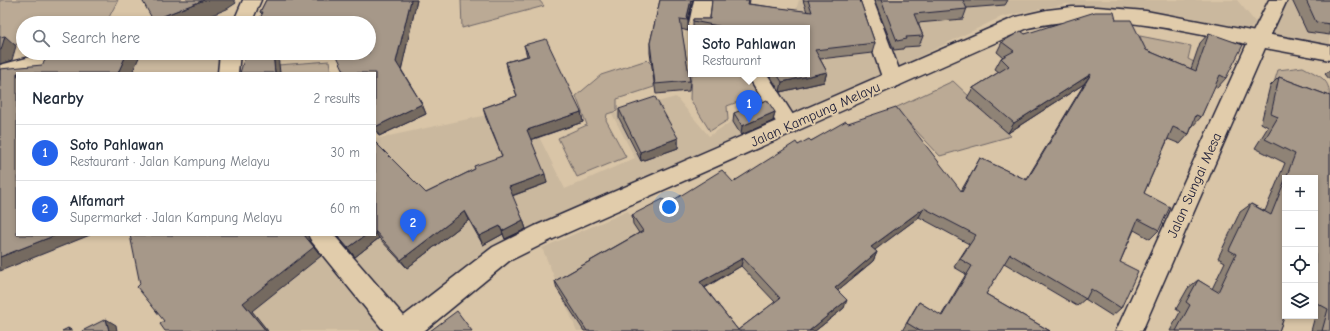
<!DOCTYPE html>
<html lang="en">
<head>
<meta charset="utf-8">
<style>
  :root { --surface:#fff; --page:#f6f6f7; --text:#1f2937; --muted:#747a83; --line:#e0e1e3; --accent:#2563eb }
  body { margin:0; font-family:"Comic Neue",sans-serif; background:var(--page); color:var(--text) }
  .controls { position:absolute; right:12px; bottom:12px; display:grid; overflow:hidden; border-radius:0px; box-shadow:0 2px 6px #0003 }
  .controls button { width:36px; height:36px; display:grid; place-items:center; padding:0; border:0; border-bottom:1px solid var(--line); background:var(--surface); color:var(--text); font:20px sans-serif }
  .you { position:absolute; left:669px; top:207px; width:14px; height:14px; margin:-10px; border:3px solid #fff; border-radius:50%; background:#1a73e8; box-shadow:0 0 0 6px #1a73e833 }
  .badge { display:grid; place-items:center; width:26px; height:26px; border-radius:50%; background:var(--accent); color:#fff; font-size:13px; font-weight:700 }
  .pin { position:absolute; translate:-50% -33px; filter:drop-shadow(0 1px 2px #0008) }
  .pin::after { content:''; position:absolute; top:21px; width:14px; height:12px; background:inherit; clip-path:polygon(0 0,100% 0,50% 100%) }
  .popup { position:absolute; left:688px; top:25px; width:122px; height:52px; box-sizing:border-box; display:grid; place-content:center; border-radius:0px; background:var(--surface); filter:drop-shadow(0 1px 3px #0005); font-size:13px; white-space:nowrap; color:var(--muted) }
  .popup b { font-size:15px; color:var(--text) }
  .popup::after { content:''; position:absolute; left:50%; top:100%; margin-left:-8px; border:8px solid transparent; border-top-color:var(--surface) }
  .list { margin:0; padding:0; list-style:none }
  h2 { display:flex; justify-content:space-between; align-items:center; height:52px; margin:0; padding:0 16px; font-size:17px }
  h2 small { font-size:13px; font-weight:400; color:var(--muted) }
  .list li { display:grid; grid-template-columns:26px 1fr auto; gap:12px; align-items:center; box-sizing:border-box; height:56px; padding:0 16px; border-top:1px solid var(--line) }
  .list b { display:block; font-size:15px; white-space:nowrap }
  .list p { margin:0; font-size:13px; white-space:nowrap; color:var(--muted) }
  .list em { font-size:13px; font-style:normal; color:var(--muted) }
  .icon { flex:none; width:22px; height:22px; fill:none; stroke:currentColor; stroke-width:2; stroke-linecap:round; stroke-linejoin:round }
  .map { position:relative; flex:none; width:1330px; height:331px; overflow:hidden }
  .search { position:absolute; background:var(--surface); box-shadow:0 2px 6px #0003; left:16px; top:16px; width:360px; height:44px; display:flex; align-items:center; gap:10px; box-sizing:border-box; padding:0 14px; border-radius:22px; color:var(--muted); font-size:15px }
  .panel { position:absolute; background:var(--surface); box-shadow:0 2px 6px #0003; left:16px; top:72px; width:360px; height:164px; border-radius:0px }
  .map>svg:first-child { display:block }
</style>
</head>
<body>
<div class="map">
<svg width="1330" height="331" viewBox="0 0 1330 331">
  <rect width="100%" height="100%" fill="#d9c5a7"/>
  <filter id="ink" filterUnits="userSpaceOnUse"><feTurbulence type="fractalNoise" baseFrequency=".025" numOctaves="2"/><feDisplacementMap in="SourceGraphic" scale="8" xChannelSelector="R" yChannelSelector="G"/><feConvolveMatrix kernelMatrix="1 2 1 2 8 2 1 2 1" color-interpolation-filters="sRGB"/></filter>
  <g filter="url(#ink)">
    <!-- built -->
    <g fill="#cab89e">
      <polygon points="799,0 1237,0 1256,23 1250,29 1172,15 1066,4 1001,17 834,98 561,214 482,253 386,331 167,331 236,235 375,235 375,139 524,107 565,189 635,158 612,114 676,97 709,136 738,117 735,106 767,96 759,74 807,74 807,28 793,20"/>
      <polygon points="1280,0 1330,0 1330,48 1269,38"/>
      <polygon points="104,53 209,53 223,54 220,73 93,73"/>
      <polygon points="628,211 686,308 687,331 577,331 542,248"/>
    </g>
    <!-- green -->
    <g fill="#bbaa95" stroke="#6e6668">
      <polygon points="0,0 118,0 106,23 23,23 23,44 0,45"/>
      <polygon points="461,0 539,0 544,6 462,28"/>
      <polygon points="1140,36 1191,46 1188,59 1202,66 1196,79 1151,65"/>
      <polygon points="647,60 652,65 654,87 617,99 617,111 607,114 606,120 626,157 577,177 558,138 587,125 576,96 601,75"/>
      <polygon points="329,61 331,73 280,73 278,65"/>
      <path d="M1303,67C1329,81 1330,80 1330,110L1273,86L1278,70Z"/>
      <polygon points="691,74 756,74 754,96 727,106 728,120 710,131 690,99"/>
      <polygon points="953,81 1011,136 940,156 895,108"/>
    </g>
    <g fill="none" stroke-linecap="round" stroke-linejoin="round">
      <!-- minor casing -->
      <g stroke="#22223b" stroke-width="3">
        <g id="minor">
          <polygon points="243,0 261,0 251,23 233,23"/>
          <polygon points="694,0 712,0 708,28 691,28 691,32 688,28"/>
          <polygon points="855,0 873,0 903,80 900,85 893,88 886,85 883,80"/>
          <polygon points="1269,0 1287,0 1266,45 1259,47 1252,45 1249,40"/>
          <polygon points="46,53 85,53 82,58 25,73 17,73 17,75 0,79 0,65"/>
          <polygon points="220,53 240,53 238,73 218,73"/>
          <polygon points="747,74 767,74 800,126 796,132 789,134 782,132"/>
          <polygon points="308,235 334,235 409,322 413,331 384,331 312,242"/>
        </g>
      </g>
      <!-- major casing -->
      <g stroke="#22223b" stroke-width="3">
        <path id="major" d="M1072,7H1097L1146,11L1330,46V60L1265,48L1142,331H1116L1247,44C1174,30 1102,10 1028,28L551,240L509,261L424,331H392L396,322L493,247L535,226L1016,17L1047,10Z"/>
      </g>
      <!-- minor -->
      <use href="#minor" fill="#e1ccab" fill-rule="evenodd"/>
      <!-- major -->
      <use href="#major" fill="#e1ccab" fill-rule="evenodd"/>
    </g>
    <!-- wall -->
    <g fill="#8f8376" stroke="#22223b" fill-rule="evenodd">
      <polygon points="266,0 417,0 401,69 422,104 426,114 379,136 375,128 375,73 337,55 278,55 246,53 369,53 262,14 260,12"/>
      <polygon points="660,0 693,0 688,20 688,31 681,29 690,81 689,91 656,94 650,53 650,43"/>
      <polygon points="712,0 750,0 749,4 807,12 803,0 860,0 875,43 872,53 820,59 827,72 824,82 780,92 769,74 807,74 807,28 693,28 693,19 710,19"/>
      <polygon points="874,0 1008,0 1005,5 967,8 963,19 918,23 923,36 919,46 904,47 903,49 894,50"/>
      <polygon points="1292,0 1330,0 1330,35 1307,32"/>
      <path d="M1116,20L1146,50L1191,69L1200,43L1209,33L1226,78L1217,88L1214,87L1201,117L1192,127L1189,134L1180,144L1168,139L1144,193L1159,230L1150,239L1134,230L1120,262L1121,308L1112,316L1085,299L1077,306L1004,263L986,294L1050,331H902L914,310L919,302L941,316L966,274L954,267L969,244L919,217L874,250L877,252L873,261L838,290L844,308L815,331H584L557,289L555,281L639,233L633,224L632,215L667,204L733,182L798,145L811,141L848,123L961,191L980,158L1026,180L1084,84L1008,133L967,98L973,88L999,72L995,69L1001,58L1003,57L997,52L1002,42L1025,34ZM741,266L775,302L738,330L705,288Z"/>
      <polygon points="524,45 581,112 583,122 531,140 547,183 512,196 523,220 526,229 505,239 503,234 483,245 469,220 407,268 379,238 355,257 336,235 375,235 375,142 426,193 475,169 502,156 486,118 483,108 517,96 508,72 506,62 527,56"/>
      <polygon points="1330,70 1330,80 1325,74"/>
      <polygon points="1279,77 1330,96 1330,331 1311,331 1315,316 1315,178 1285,178 1285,315 1279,331 1170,331 1180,312 1176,309 1188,288 1198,280 1212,289 1225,262 1218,258 1240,212 1251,204 1265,211 1285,163 1255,148 1268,127 1261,123 1270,86"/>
      <polygon points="619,109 678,138 678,148 641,161 619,118"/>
      <polygon points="775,112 773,121 741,135 733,122 734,113"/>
    </g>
    <!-- shaded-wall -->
    <g fill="#746a60" stroke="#22223b">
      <polygon points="204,0 234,0 236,3 227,9 192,23 156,23 153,20"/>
      <polygon points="411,0 417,0 401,71 396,62"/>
      <polygon points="691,0 693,0 688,20 687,17"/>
      <polygon points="5,36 16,46 12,60 0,64 0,50"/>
      <polygon points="127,53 141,53 132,73 118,73"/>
      <polygon points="273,53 277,53 278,55 280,73 275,73"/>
      <polygon points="827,72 824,82 780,92 782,82"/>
      <polygon points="1091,74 1084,84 1008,133 1014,123"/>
      <polygon points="422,104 426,114 379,136 375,128 375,127"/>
      <polygon points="581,112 583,122 529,140 527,130"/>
      <polygon points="775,112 773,121 741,135 742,126"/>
      <polygon points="678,138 678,148 641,161 640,152"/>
      <polygon points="545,174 547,183 511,196 509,187"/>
      <polygon points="924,208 919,217 867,256 871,247"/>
      <polygon points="465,211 469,220 407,268 401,260"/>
      <polygon points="523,220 526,229 505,239 502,231"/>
      <polygon points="500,226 503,234 483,245 479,236"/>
      <polygon points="375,232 379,238 355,257 348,248 366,235 375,235"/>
      <polygon points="56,235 90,235 0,271 0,257"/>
      <polygon points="304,235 308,235 311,243 321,256 252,311 268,331 266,331 243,303"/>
      <polygon points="877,252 873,261 831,296 835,288"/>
      <polygon points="743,258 741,266 700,290 700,282"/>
      <polygon points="847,300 844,308 815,331 809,331"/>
      <polygon points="106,319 116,325 117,331 109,331"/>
      <polygon points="68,328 73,331 69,331"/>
    </g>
    <!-- building -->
    <g fill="#a69889" stroke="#22223b" fill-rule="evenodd">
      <polygon points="142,0 204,0 153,20"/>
      <polygon points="266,0 411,0 396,62 422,104 375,127 375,73 345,73 337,56 338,53 369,53 369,23 258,23 263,12 260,12"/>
      <polygon points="660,0 691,0 687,17 688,20 680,19 690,81 655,84 650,43"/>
      <polygon points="712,0 749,0 748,4 812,12 808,0 860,0 875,43 815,50 827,72 782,82 777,74 807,74 807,28 728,28 693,21 693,19 710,19"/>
      <polygon points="881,0 963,0 967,9 914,14 923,36 906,37 907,39 897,41"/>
      <polygon points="1306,0 1330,0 1330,24 1316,22"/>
      <path d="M1095,12H1114L1116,20H1131L1146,50L1196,71L1209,33L1243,45L1226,78L1220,75L1201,117L1196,115L1189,134L1173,127L1144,193L1170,207L1159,230L1138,219L1120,262L1138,271L1121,308L1091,289L1086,299L1010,254L986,294L1050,331H920L907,323L919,302L942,316L972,266L960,259L976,235L924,208L871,247L877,252L835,288L847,300L809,331H587L555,281L643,231L632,215L663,199L667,204L722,170L733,182L796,142L798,145L809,139L811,141L846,121L848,123L896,107L962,192L980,158L1027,180L1091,74L1014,123L973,88L1009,66L1001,58L1014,51L1002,42L1021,31L1025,34ZM743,258L780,298L738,330L700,282Z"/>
      <polygon points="5,36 1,50 0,50 0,37"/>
      <polygon points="546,39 581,112 527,130 545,174 509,187 523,220 502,231 500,226 479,236 465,211 401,260 375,231 375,142 426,193 475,169 474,166 502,156 483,108 517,96 506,62 529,56 524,45"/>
      <polygon points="58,53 127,53 118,73 17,73 17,235 56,235 0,257 0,69 42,65 48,56"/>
      <polygon points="246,53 273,53 275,73 240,73"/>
      <polygon points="1279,77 1330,96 1330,331 1322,331 1328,309 1315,302 1315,178 1286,178 1295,154 1265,139 1278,117 1271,114"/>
      <polygon points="655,97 678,138 640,152 619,109"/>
      <polygon points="767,100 775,112 742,126 734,113"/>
      <polygon points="1285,180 1285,315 1279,331 1176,331 1190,305 1186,302 1198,280 1218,292 1236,254 1229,250 1251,204 1271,215"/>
      <polygon points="130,235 304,235 314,247 243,303 266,331 165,331 160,324 164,321 137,287 140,284"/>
      <polygon points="337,235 366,235 348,248"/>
      <polygon points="457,311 472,331 430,331"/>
      <polygon points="106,319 109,331 82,331"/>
      <polygon points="68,328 69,331 62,331"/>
    </g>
  </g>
  <g text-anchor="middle" stroke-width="4" stroke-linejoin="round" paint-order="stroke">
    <!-- street labels -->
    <g font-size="14" fill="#22223b" stroke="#e1ccab">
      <text transform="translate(815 114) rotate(-24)" y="5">Jalan Kampung Melayu</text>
      <text transform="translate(1194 185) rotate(-66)" y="5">Jalan Sungai Mesa</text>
    </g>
  </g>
</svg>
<div class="controls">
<button>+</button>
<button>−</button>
<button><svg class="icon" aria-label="locate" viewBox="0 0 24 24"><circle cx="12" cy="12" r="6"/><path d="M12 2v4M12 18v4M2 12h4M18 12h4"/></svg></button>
<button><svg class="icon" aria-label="layers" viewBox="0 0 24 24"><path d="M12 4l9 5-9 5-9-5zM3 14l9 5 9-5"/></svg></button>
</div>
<div class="you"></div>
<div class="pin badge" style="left:749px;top:123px">1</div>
<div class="popup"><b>Soto Pahlawan</b>Restaurant</div>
<div class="pin badge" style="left:413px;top:242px">2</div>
<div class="search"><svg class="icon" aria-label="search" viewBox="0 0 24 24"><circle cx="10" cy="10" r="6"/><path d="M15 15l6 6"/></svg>Search here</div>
<section class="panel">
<h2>Nearby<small>2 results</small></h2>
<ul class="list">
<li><span class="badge">1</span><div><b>Soto Pahlawan</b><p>Restaurant · Jalan Kampung Melayu</p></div><em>30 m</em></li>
<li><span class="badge">2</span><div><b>Alfamart</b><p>Supermarket · Jalan Kampung Melayu</p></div><em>60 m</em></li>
</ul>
</section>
</div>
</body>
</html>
